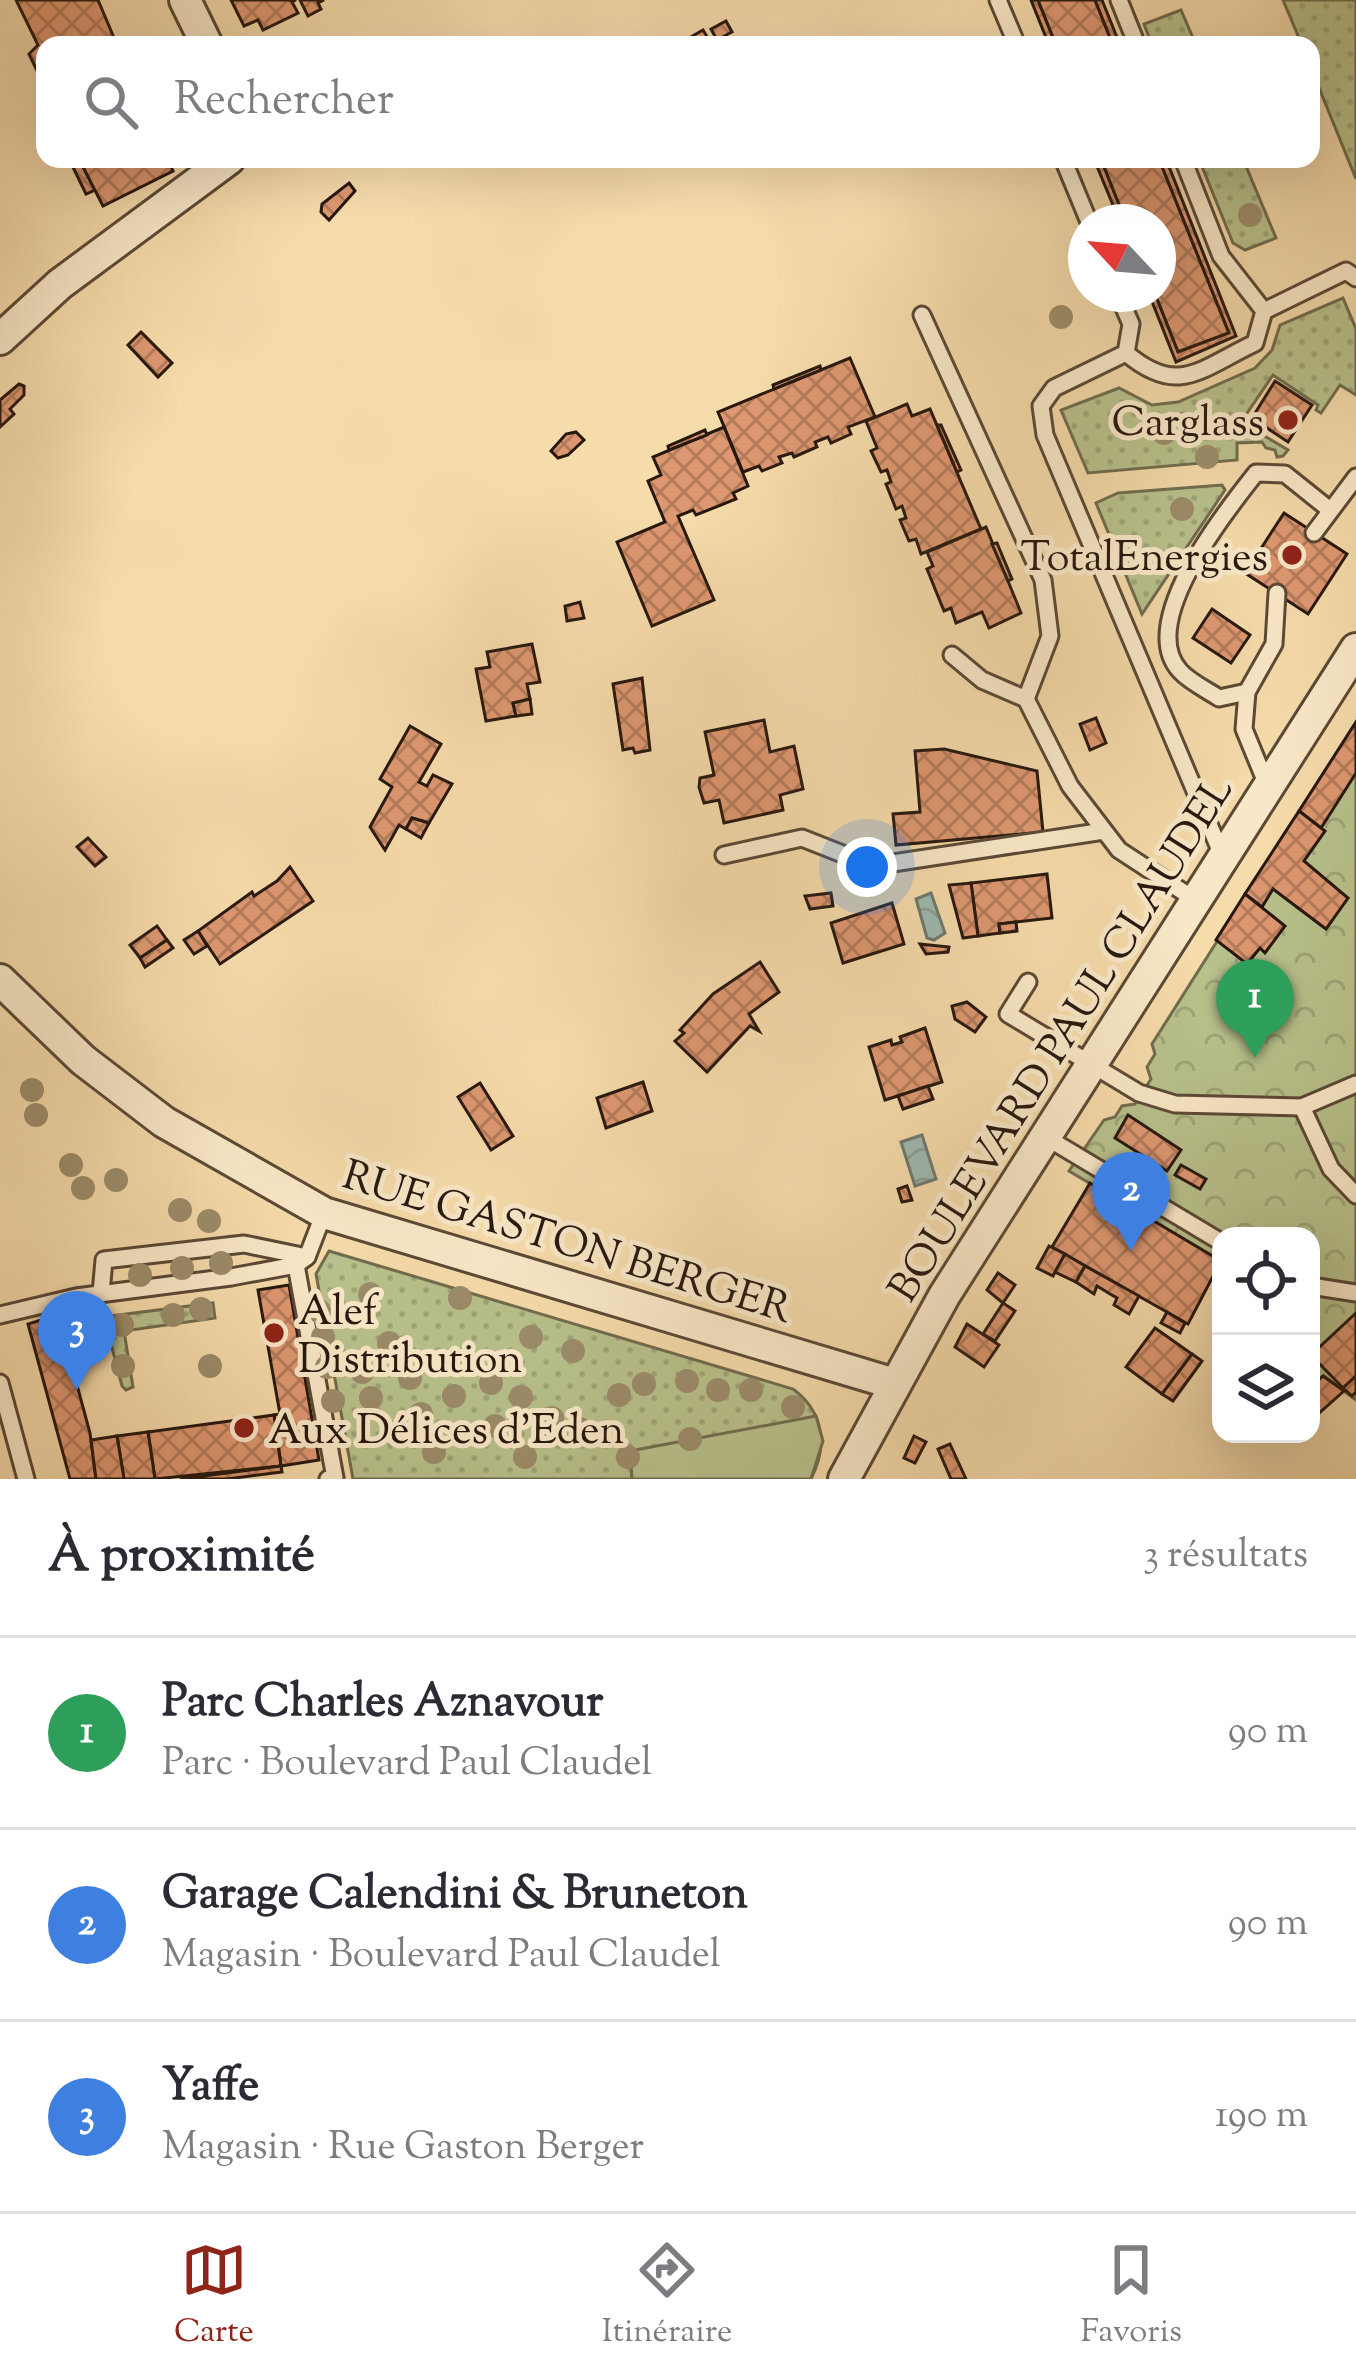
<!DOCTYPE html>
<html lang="fr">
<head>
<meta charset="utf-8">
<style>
  :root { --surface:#fff; --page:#f2f2f3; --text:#2b2b33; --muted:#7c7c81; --line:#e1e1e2; --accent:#8f2418 }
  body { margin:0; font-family:"Sorts Mill Goudy",serif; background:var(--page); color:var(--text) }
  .controls { position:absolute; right:36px; bottom:36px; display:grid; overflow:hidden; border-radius:24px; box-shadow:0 12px 48px #0002 }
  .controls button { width:108px; height:108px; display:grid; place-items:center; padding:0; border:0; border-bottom:3px solid var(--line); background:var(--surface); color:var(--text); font:60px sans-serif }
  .compass { position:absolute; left:1068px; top:204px; width:108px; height:108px; border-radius:50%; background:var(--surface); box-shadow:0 12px 48px #0002; rotate:296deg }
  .you { position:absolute; left:867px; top:867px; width:42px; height:42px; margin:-30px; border:9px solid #fff; border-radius:50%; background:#1a73e8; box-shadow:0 0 0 18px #1a73e833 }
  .badge { display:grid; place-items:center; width:78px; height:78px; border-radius:50%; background:var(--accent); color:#fff; font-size:39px; font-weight:700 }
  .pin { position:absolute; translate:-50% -99px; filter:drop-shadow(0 3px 6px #0008) }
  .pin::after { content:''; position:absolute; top:63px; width:42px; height:36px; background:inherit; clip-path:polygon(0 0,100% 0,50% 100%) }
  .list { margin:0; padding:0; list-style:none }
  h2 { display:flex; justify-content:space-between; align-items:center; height:156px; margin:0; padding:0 48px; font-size:51px }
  h2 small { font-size:39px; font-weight:400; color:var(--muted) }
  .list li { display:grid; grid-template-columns:78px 1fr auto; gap:36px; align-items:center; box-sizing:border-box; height:192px; padding:0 48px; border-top:3px solid var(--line) }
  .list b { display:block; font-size:45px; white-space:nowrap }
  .list p { margin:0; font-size:39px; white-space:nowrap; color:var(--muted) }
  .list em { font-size:39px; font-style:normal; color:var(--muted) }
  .icon { flex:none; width:66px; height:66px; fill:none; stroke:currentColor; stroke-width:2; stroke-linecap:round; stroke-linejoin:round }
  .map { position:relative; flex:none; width:1356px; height:1479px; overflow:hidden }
  .search { position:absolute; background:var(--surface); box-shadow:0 12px 48px #0002; left:36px; right:36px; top:36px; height:132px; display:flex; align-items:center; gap:30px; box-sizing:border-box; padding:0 42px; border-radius:24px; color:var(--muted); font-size:45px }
  .sheet { height:732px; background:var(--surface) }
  nav { display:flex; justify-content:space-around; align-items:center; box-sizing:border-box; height:168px; border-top:3px solid var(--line); background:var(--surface); font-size:33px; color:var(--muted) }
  nav a { display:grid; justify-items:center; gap:6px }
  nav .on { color:var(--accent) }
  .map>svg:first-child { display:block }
</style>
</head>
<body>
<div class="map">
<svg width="1356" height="1479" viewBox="0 0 1356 1479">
  <defs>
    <pattern id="grass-dots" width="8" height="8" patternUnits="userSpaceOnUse" patternTransform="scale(3)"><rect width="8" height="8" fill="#b8c18c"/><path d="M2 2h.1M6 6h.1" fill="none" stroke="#9ea578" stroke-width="1.8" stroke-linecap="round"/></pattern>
    <pattern id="park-crowns" width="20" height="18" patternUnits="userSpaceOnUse" patternTransform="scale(3)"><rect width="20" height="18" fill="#b8c18c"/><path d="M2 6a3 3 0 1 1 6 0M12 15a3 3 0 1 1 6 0" fill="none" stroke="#9ea578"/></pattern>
    <pattern id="water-waves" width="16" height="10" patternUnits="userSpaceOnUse" patternTransform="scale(3)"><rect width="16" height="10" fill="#9eb9b0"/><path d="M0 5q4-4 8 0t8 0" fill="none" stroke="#889e96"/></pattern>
    <pattern id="building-cross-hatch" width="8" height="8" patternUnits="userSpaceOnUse" patternTransform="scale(3)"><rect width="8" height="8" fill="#de9871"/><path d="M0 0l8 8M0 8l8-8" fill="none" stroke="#b47b5b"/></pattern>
  </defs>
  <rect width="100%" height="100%" fill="#f6dbab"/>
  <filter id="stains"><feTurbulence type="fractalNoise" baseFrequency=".00167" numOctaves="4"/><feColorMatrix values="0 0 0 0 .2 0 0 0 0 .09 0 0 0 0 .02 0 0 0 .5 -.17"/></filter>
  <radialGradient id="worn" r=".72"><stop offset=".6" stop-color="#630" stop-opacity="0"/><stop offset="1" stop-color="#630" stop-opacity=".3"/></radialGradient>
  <!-- grass -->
  <g fill="url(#grass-dots)" stroke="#706c4e" stroke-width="3">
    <polygon points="1283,0 1356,0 1356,179 1311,68 1311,45 1302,45"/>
    <polygon points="1181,10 1196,45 1152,45 1144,24"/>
    <polygon points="1199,159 1243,159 1276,238 1245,250 1233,243"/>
    <polygon points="1343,298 1356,329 1356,395 1340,385 1321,413 1316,410 1318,405 1273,375 1241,422 1288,450 1283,456 1277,457 1275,450 1266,448 1262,442 1237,443 1237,460 1088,473 1061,410 1119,388 1152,405 1178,402 1255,368 1272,350 1280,325"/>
    <polygon points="1222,485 1225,490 1142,614 1096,503 1118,493"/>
    <path d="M329,1251L793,1389C824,1412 828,1446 811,1479H353L316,1274Z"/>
    <polygon points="213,1303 215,1318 124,1331 133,1387 126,1390 122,1386 106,1325 111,1316"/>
  </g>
  <!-- park -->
  <polygon fill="url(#park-crowns)" stroke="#706c4e" stroke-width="3" points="1356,722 1356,1400 1324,1376 1311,1387 1311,1236 1221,1236 1221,1261 1069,1171 1104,1120 1115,1117 1122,1106 1135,1104 1151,1079 1147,1067 1155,1054 1152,1044"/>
  <!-- pitch -->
  <polygon fill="#b8c18c" stroke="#706c4e" stroke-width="3" points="816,1416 823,1441 811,1479 632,1479 630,1451"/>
  <!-- water -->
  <g fill="url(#water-waves)" stroke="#6e7970" stroke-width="3">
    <polygon points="931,893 945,933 934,940 927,938 916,899"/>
    <polygon points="922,1135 936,1179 915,1186 901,1142"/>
  </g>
  <!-- building -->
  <g fill="url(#building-cross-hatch)" stroke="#27180f" stroke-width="3">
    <polygon points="16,0 98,0 117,45 45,45 45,77 40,77 29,54 38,45"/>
    <polygon points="231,0 296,0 292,2 298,13 263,30 258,20 244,26"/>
    <polygon points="300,0 324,0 318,3 321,9 308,16"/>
    <polygon points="1031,0 1038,0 1056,45 1049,45"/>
    <polygon points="1038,0 1095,0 1113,45 1056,45"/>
    <polygon points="1095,0 1102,0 1120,45 1113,45"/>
    <polygon points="726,21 732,32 717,40 711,29"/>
    <polygon points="703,30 712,45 677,45"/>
    <polygon points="69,159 79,159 95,190 86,194"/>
    <polygon points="79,159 174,159 169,162 173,171 103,206"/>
    <polygon points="1094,159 1101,159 1126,222 1120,222"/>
    <polygon points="1101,159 1159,159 1229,333 1178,352 1155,294 1158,222 1126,222"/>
    <polygon points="1159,159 1166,159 1236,336 1176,362 1149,294 1155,294 1178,352 1229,333"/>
    <polygon points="349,183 355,191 329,220 321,212 322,204"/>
    <polygon points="141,332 172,363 158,377 128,345"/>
    <polygon points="850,358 875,417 848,427 851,434 831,443 828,437 815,442 817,447 794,457 792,453 779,457 782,463 762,471 759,466 743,472 718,412"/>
    <polygon points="820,366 821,370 774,389 773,385"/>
    <polygon points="1275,381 1312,405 1288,442 1252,418"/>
    <polygon points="19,384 24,386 24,395 10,409 14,414 0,427 0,400"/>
    <polygon points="907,404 912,416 930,409 981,529 921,554 916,539 909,541 900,520 906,518 902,506 896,509 886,484 891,482 887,470 881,472 871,451 877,448 866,421"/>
    <polygon points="937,425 941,425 961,470 957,472"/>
    <polygon points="724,427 748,486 733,493 736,499 696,515 693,510 678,516 714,600 652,626 617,542 665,522 648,481 661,475 653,457"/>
    <polygon points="705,430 707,435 669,450 668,446"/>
    <polygon points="576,432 584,440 568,455 558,458 551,451 566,434"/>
    <polygon points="1284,513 1347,554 1308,614 1245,573"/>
    <polygon points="986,527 1021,613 989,628 982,612 956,623 951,608 944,611 927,569 933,566 927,552"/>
    <polygon points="997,543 1012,579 1008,581 992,544"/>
    <polygon points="580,602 584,618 567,621 565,606"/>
    <polygon points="1212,609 1250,635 1231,663 1193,638"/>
    <polygon points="532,644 540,682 527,684 530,699 513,703 516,716 486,721 476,669 490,667 487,652"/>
    <polygon points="642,678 650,750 635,753 633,748 623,750 613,684"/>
    <polygon points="530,699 532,714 516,716 513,703"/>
    <polygon points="1096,718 1106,743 1090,750 1080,724"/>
    <polygon points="764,720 770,752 794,746 803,789 780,795 783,810 724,823 719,800 704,803 699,787 700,778 714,775 705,732"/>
    <polygon points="1356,722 1356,773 1321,828 1299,811"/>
    <polygon points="410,726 441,744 419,782 427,786 433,775 452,784 429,823 412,818 406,829 399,825 385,850 370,827 392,787 380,779"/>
    <polygon points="944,749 1037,771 1043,832 896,845 893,814 920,812 915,751"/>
    <polygon points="1299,811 1325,831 1304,861 1348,898 1326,929 1273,889 1262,907 1245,894"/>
    <polygon points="412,818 429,823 421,838 406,829"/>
    <polygon points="88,838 106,857 95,866 77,847"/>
    <polygon points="290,867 313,901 220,964 198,931 252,892 254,896 277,881"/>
    <polygon points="1047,874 1052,918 999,924 1000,933 978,936 971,883"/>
    <polygon points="971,883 978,936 963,938 949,885"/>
    <polygon points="831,893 833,906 810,909 805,896"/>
    <polygon points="1245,894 1285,926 1265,953 1260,948 1247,964 1216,940"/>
    <polygon points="892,903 904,944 843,963 831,923"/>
    <polygon points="1016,922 1017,931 1000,933 999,924"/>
    <polygon points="157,926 167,940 140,958 130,945"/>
    <polygon points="198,931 207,946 194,954 184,940"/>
    <polygon points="167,940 173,948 145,967 140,958"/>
    <polygon points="920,944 949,947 948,952 926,954"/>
    <polygon points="760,962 779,992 749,1014 759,1031 750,1026 707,1072 675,1041 684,1033 680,1030 713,994"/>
    <polygon points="967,1002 986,1017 975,1032 955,1019 952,1006"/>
    <polygon points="925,1028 942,1082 885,1100 869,1047 891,1040 892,1045 902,1042 900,1037"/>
    <polygon points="643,1082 652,1111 606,1128 597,1098"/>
    <polygon points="480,1083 513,1136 491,1150 458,1097"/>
    <polygon points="928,1086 933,1099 903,1109 898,1096"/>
    <polygon points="1128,1115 1181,1150 1167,1171 1115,1138"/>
    <polygon points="1181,1165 1206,1179 1200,1189 1175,1175"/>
    <polygon points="1090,1183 1221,1261 1188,1324 1052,1247"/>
    <polygon points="907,1186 912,1200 902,1202 898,1189"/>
    <polygon points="1049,1246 1065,1254 1053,1276 1037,1268"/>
    <polygon points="1065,1254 1085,1266 1076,1282 1055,1272"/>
    <polygon points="1085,1266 1139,1296 1129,1314 1114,1305 1117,1298 1110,1294 1097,1286 1094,1294 1076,1282"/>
    <polygon points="998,1273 1015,1285 1003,1303 987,1290"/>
    <polygon points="289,1285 319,1460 281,1466 274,1415 280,1414 258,1290"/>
    <polygon points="1003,1303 1015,1311 995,1341 983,1334"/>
    <polygon points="1167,1312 1185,1323 1180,1333 1161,1323"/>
    <polygon points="1356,1313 1356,1376 1343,1388 1311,1355"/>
    <polygon points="58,1315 90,1433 96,1479 70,1479 28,1324"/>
    <polygon points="967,1324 999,1345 984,1367 955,1347"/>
    <polygon points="1155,1328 1192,1354 1162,1394 1126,1367"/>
    <polygon points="1192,1354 1202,1361 1173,1401 1162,1394"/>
    <polygon points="1323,1376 1344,1391 1318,1414 1311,1405 1311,1387"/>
    <polygon points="1356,1376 1356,1392 1352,1396 1343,1388"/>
    <polygon points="274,1415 281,1466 155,1479 148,1432"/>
    <polygon points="148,1432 155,1479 124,1479 117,1436"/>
    <polygon points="117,1436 124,1479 96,1479 91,1440"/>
    <polygon points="914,1436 926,1442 915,1463 904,1458"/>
    <polygon points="950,1444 966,1479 951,1479 938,1449"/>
    <polygon points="281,1466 282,1472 227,1479 180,1479"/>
  </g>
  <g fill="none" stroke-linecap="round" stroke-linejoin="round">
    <!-- lane casing -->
    <g stroke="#5b4936" stroke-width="21">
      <g id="lane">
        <polyline points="998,0 1017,45"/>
        <polyline points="1119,0 1137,45"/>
        <polyline points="1063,159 1089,222"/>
        <polyline points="1183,159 1221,256 1264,311"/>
        <polyline points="1118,294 1131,324 1126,353 1054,388 1041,406 1045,435 1222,855"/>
        <polyline points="922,315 1043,580 1050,636 1026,699"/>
        <path d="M1126,353C1178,397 1200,369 1255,343L1264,311L1346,271L1356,278"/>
        <polyline points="1314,533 1356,477"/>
        <polyline points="952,655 982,680 1026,699 1070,786 1119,850 1194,899"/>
        <path d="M1247,692L1219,698C1207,690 1190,682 1180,671C1136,623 1225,512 1256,473L1285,474L1330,510"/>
        <polyline points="1267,785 1244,729 1247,692 1274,644 1277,593"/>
        <polyline points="724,855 802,838 873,866 1104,831"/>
        <polyline points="1028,982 1008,1014 1139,1093 1175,1104 1302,1107 1356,1084"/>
        <polyline points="1302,1107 1331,1169 1356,1195"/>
        <polyline points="1044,1136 1221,1242"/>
        <polyline points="296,1265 335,1478 328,1479"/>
        <polyline points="1311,1286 1356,1293"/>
        <polyline points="101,1293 104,1260 244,1244 307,1257"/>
        <polyline points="0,1315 76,1297 231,1277 296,1265 307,1257 324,1213"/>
        <polyline points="0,1383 26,1479"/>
      </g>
    </g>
    <!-- street casing -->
    <g stroke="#5b4936" stroke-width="36">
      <g id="street">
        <polyline points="185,0 207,45"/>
        <polyline points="0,339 60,284 229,159"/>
        <polyline points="0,980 83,1060 164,1122 324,1213 895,1384"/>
        <polyline points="844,1479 944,1296 1356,649"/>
      </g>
    </g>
    <!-- lane -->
    <use href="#lane" stroke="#f9e8c8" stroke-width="15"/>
    <!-- street -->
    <use href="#street" stroke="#f9e8c8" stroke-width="30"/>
  </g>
  <!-- trees -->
  <g fill="#9c8c6a">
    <circle cx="1250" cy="215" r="12"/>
    <circle cx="1061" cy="317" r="12"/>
    <circle cx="1205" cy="424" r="12"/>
    <circle cx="1164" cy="433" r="12"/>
    <circle cx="1207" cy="457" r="12"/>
    <circle cx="1182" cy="509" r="12"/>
    <circle cx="32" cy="1090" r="12"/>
    <circle cx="36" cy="1115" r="12"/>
    <circle cx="71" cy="1165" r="12"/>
    <circle cx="116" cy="1180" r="12"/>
    <circle cx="83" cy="1188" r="12"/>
    <circle cx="180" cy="1210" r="12"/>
    <circle cx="209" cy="1221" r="12"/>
    <circle cx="221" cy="1263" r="12"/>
    <circle cx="182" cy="1268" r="12"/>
    <circle cx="140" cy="1275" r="12"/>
    <circle cx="370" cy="1294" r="12"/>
    <circle cx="460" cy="1298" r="12"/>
    <circle cx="201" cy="1309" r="12"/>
    <circle cx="319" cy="1311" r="12"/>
    <circle cx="173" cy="1315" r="12"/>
    <circle cx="122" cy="1325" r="12"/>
    <circle cx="323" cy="1337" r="12"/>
    <circle cx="531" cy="1337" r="12"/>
    <circle cx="389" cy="1343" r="12"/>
    <circle cx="573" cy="1351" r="12"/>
    <circle cx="123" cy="1366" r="12"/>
    <circle cx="210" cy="1366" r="12"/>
    <circle cx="327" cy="1367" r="12"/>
    <circle cx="362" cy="1372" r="12"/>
    <circle cx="410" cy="1378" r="12"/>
    <circle cx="687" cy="1381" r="12"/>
    <circle cx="491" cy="1383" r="12"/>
    <circle cx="644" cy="1384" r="12"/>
    <circle cx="718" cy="1390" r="12"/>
    <circle cx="751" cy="1390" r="12"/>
    <circle cx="619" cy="1395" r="12"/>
    <circle cx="454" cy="1396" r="12"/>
    <circle cx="521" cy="1397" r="12"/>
    <circle cx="371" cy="1398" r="12"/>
    <circle cx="333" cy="1401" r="12"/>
    <circle cx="793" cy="1407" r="12"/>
    <circle cx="421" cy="1414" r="12"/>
    <circle cx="552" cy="1418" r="12"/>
    <circle cx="495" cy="1426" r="12"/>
    <circle cx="580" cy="1429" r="12"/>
    <circle cx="466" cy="1435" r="12"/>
    <circle cx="690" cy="1439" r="12"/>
    <circle cx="434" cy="1452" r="12"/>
    <circle cx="525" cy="1457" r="12"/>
    <circle cx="628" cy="1457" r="12"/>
  </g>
  <!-- markers -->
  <g fill="#8f2418" stroke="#f9e8c8" stroke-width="4.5">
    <circle cx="1288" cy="420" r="12"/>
    <circle cx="1292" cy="555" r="12"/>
    <circle cx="274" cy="1333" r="12"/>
    <circle cx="244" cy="1428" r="12"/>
  </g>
  <g text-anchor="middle" stroke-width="10" stroke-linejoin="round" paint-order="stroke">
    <!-- poi labels -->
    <g font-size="42" fill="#27180f" stroke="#f9e8c8" text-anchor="end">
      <text x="1264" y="435">Carglass</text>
      <text x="1268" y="570">TotalEnergies</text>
      <text x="298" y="1324" text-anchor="start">Alef<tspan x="298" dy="48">Distribution</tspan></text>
      <text x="268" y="1443" text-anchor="start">Aux Délices d'Eden</text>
    </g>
    <!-- street labels -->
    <g font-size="42" fill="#27180f" stroke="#f9e8c8">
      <text transform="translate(1059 1038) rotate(-58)" y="15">BOULEVARD PAUL CLAUDEL</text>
      <text transform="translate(568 1240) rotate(17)" y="15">RUE GASTON BERGER</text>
    </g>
  </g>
  <rect width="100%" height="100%" filter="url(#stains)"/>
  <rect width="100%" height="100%" fill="url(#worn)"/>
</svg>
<div class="controls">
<button><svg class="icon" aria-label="locate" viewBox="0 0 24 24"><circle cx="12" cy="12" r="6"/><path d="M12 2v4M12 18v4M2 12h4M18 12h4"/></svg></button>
<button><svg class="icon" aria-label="layers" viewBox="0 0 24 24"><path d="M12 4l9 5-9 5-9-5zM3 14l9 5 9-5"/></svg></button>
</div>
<svg class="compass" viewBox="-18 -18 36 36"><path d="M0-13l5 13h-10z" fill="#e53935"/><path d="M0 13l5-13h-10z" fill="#7c7c81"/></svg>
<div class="you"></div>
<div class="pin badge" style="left:1255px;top:1058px;background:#2e9e5b">1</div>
<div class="pin badge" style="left:1131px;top:1251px;background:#3f7fe0">2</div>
<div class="pin badge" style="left:77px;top:1390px;background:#3f7fe0">3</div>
<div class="search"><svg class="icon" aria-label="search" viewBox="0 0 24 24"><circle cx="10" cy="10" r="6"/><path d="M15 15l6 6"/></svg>Rechercher</div>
</div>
<section class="sheet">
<h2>À proximité<small>3 résultats</small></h2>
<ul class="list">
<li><span class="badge" style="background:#2e9e5b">1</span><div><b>Parc Charles Aznavour</b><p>Parc · Boulevard Paul Claudel</p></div><em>90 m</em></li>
<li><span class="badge" style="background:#3f7fe0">2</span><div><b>Garage Calendini &amp; Bruneton</b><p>Magasin · Boulevard Paul Claudel</p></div><em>90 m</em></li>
<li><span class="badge" style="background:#3f7fe0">3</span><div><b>Yaffe</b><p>Magasin · Rue Gaston Berger</p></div><em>190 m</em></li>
</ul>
</section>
<nav>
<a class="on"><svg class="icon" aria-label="map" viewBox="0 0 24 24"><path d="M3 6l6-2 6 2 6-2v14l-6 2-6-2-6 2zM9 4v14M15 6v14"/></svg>Carte</a>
<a><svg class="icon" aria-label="directions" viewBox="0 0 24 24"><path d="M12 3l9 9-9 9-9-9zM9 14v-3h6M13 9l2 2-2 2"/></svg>Itinéraire</a>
<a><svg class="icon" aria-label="saved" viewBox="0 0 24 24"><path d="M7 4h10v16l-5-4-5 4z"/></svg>Favoris</a>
</nav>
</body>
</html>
